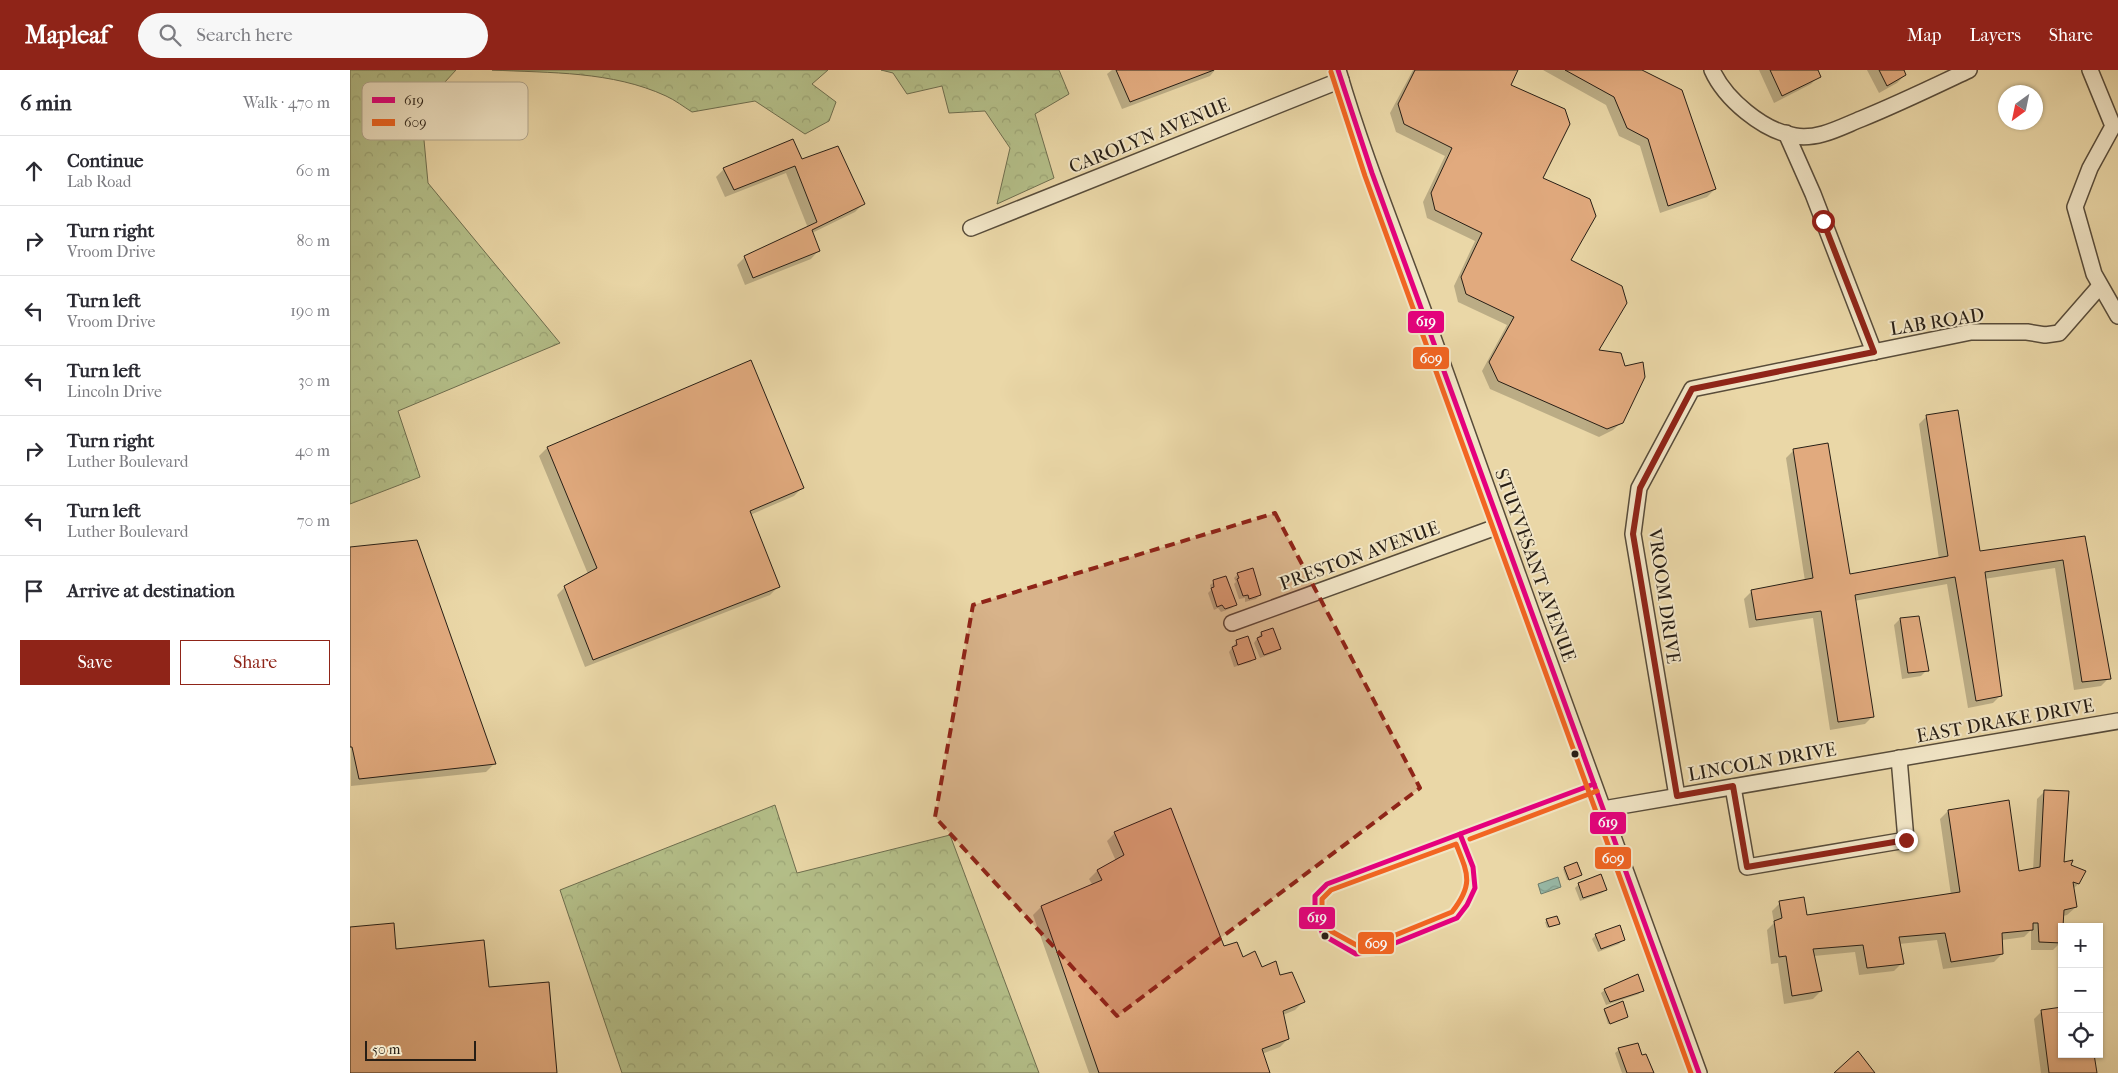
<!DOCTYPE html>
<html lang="en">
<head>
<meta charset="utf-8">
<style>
  :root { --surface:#fff; --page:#f7f7f7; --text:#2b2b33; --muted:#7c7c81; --line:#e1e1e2; --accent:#8f2418 }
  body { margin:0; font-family:"IM FELL French Canon",serif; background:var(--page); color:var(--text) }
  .controls { position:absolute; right:15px; bottom:15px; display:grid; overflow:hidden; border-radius:0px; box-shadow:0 1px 4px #0004 }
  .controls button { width:45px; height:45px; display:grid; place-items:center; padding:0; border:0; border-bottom:1px solid var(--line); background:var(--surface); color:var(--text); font:25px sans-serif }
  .compass { position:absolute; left:1648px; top:15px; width:45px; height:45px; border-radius:50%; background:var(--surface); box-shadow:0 1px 4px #0004; rotate:213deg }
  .scale { position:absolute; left:15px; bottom:12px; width:111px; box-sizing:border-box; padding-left:5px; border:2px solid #271e15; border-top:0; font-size:14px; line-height:18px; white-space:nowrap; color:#271e15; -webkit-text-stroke:4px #f1e5c6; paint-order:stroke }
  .stop { position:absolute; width:15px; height:15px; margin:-11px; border:4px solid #8f2418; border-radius:50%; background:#fff }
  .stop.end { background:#8f2418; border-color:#fff; box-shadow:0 1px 5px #0008 }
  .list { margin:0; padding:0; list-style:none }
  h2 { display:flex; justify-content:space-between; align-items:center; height:65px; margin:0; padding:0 20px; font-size:21px }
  h2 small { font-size:16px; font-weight:400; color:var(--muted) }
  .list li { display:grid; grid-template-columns:32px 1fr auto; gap:15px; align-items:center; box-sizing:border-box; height:70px; padding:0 20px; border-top:1px solid var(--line) }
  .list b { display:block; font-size:19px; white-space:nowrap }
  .list p { margin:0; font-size:16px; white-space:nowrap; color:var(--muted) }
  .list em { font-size:16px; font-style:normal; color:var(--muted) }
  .actions { display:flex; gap:10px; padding:15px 20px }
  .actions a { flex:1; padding:11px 0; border:1px solid var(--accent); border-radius:0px; text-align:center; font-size:18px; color:var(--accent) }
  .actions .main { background:var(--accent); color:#fff }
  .icon { flex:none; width:28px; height:28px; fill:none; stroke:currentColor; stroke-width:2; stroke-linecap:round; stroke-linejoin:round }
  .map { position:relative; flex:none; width:1768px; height:1003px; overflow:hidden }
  header { display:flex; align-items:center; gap:30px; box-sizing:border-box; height:70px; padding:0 25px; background:var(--accent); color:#fff }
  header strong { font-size:24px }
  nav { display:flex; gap:28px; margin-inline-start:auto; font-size:18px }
  .search { width:350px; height:45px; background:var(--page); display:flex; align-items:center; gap:12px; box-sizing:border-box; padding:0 18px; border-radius:28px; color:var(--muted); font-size:19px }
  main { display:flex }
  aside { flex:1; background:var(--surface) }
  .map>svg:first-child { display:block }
</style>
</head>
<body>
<header>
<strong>Mapleaf</strong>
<div class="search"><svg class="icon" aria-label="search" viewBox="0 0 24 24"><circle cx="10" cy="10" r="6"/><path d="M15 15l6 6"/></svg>Search here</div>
<nav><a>Map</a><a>Layers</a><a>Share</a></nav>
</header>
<main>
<aside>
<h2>6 min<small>Walk · 470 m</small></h2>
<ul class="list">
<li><svg class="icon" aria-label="ahead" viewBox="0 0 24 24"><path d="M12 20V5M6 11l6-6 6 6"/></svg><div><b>Continue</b><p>Lab Road</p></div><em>60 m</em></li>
<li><svg class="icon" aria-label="right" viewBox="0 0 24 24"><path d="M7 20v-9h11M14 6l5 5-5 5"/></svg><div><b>Turn right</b><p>Vroom Drive</p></div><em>80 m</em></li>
<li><svg class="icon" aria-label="left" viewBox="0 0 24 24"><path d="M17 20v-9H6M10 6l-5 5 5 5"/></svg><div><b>Turn left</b><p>Vroom Drive</p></div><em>190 m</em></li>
<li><svg class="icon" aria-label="left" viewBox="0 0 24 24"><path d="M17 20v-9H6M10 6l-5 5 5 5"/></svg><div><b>Turn left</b><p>Lincoln Drive</p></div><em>30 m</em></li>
<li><svg class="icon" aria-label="right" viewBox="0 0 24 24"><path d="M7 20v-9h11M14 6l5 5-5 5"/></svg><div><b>Turn right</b><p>Luther Boulevard</p></div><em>40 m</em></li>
<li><svg class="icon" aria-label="left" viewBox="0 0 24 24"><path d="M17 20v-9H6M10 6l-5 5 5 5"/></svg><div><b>Turn left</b><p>Luther Boulevard</p></div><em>70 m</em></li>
<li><svg class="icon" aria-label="arrive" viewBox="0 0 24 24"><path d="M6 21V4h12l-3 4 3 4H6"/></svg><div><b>Arrive at destination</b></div></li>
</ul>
<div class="actions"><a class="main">Save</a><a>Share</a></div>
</aside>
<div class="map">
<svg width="1768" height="1003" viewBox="0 0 1768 1003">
  <defs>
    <pattern id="forest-crowns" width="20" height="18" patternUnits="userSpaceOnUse" patternTransform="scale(1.25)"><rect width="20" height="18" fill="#b4bf89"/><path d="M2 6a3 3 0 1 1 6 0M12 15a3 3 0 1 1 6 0" fill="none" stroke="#9ba475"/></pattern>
    <pattern id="water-waves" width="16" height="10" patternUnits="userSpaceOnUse" patternTransform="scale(1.25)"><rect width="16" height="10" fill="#98baa8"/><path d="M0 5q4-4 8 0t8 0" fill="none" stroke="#839f90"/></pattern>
  </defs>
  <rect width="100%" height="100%" fill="#ead7a7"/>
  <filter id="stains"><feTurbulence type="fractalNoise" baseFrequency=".004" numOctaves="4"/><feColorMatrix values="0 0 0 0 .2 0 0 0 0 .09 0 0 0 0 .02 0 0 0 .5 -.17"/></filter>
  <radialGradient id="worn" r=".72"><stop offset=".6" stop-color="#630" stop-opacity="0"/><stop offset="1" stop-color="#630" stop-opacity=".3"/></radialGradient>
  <!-- forest -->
  <g fill="url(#forest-crowns)" stroke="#6e6e4f">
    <polygon points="0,0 106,0 71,38 78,113 210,273 48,341 70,407 0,434"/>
    <path d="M142,0H478L462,14L486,32L479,51L455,64L405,31L342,42C334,37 325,30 316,26C262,1 200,3 142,0Z"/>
    <polygon points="531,0 709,0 719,24 685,44 704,108 647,134 660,78 635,41 599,43 592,16 557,24 543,3"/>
    <polygon points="425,735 447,803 600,765 689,1003 272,1003 210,820"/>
  </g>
  <!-- water -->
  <polygon fill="url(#water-waves)" stroke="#6b7c6d" points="1208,807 1211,817 1191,824 1188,814"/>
  <!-- shadow -->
  <g fill="#0003">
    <polygon points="762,0 865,0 860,6 772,39 757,4"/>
    <polygon points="1063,0 1166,0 1159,15 1219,191 1246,281 1272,352 1263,360 1249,367 1140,319 1132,301 1157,255 1108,232 1104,216 1125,171 1077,148 1073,132 1095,86 1046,62 1040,43"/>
    <polygon points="1193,0 1289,0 1365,119 1357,127 1310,143 1290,76 1269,66 1256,35"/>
    <polygon points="1409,0 1466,0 1469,6 1461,14 1424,33"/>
    <polygon points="1517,0 1552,0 1555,5 1547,13 1529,23"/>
    <polygon points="451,91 513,134 505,142 462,163 469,180 461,189 395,215 387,195 395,187 458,158 436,103 375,127 366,107 374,99"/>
    <polygon points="1577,346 1629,483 1734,468 1759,608 1751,616 1724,620 1705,498 1634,509 1651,625 1643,633 1618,638 1597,514 1504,531 1523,646 1515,654 1480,660 1463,548 1399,558 1394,529 1402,521 1455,511 1436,388 1444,380 1499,505 1589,489 1569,354"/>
    <polygon points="197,378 452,418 444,426 400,445 428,517 420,525 235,597 207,525 215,517 238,504 189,386"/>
    <polygon points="0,479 144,694 136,702 1,716"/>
    <polygon points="888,504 910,525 906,529 895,532 895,528 889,529 884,514 886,512 884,508"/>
    <polygon points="864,512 886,534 882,538 871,542 868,538 864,540 858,523 861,520 860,515"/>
    <polygon points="1550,549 1577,600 1571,606 1552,609 1544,555"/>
    <polygon points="911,563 930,578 926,582 910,588 904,573"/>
    <polygon points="887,571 904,588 901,592 884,597 879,582"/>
    <polygon points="1695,721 1713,794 1720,796 1728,814 1723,819 1726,837 1717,845 1713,846 1711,872 1703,880 1681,880 1681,860 1674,867 1652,870 1652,884 1644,892 1593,899 1587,870 1549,874 1552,893 1544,901 1509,905 1505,882 1464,886 1471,921 1463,929 1434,934 1428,893 1421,894 1417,860 1424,853 1422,841 1430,833 1456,846 1601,825 1590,749 1598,741 1668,803 1683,800 1687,729"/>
    <polygon points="765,763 873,878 929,906 953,932 945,940 933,945 938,969 930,977 912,984 919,1003 739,1003 683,845 691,837 743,816 739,809 747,801 766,791 757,771"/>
    <polygon points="1215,798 1231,805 1217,810 1213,799"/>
    <polygon points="1229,814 1256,820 1252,823 1230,831 1225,818"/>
    <polygon points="1206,848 1207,855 1197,858 1195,852"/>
    <polygon points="1246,865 1273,870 1269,874 1248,882 1242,869"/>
    <polygon points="1255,920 1292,920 1289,924 1256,935 1251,923"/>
    <polygon points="1255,940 1277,947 1258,954 1254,941"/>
    <polygon points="1692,941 1712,984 1745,1003 1691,1003 1684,949"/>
    <polygon points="1269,980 1291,987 1302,1003 1272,1003 1265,983"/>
  </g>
  <!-- building -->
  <g fill="#e1aa7e" stroke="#271e15">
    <polygon points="766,0 864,0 780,32"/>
    <polygon points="1065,0 1168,0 1161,15 1215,39 1220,54 1193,108 1240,129 1246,146 1221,190 1272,216 1277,233 1249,280 1271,283 1275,296 1293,292 1295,307 1273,353 1257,359 1148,311 1139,292 1164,247 1116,224 1111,207 1132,163 1085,140 1081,123 1102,78 1054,54 1048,34"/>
    <polygon points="1215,0 1292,0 1332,20 1366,119 1318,136 1298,69 1277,58 1264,27"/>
    <polygon points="1420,0 1468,0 1471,7 1432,26"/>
    <polygon points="1529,0 1554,0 1556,5 1537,16"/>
    <polygon points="443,69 452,89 488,76 515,134 462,160 470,181 403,208 394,186 467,152 445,96 384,120 373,98"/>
    <polygon points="401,290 454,418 400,441 430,517 243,590 214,516 247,498 197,377"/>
    <polygon points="1608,340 1630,481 1735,466 1761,609 1732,612 1713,490 1635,502 1652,626 1626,631 1605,507 1505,525 1524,647 1488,652 1471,541 1406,550 1401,520 1463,508 1443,379 1478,373 1500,504 1598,486 1576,345"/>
    <polygon points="67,470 146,694 9,709 2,677 0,677 0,477"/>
    <polygon points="903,498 911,525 899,529 898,525 893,526 887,509 889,508 887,503"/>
    <polygon points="876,506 887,535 875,539 872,535 867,537 861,518 864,517 863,510"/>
    <polygon points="1569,546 1579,601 1558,603 1550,548"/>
    <polygon points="923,558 931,579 914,585 907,568 912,566 911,562"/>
    <polygon points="898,566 906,589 888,595 882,577 887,575 886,570"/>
    <polygon points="1694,720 1719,721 1714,792 1723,790 1721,795 1736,801 1729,814 1723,812 1727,837 1714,840 1712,873 1689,872 1688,853 1683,853 1683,860 1652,863 1653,884 1601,892 1595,863 1549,867 1554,894 1517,898 1513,875 1463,879 1472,921 1442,926 1436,886 1429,887 1424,851 1432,848 1429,831 1454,827 1457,845 1610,822 1598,740 1659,730 1669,801 1690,797"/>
    <polygon points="821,738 874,876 887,872 893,887 905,881 912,897 926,891 930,905 942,902 955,932 933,941 939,969 912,979 920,1003 749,1003 691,836 752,810 747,800 774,785 764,762"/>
    <polygon points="1227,792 1232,805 1219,810 1214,797"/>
    <polygon points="1251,804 1257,820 1233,828 1228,813"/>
    <polygon points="1207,846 1210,854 1199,857 1196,849"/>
    <polygon points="44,853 46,879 134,870 139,917 199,912 207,1003 0,1003 0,857"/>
    <polygon points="1270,855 1275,870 1251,879 1245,864"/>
    <polygon points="1288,904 1294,921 1260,932 1254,919"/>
    <polygon points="1273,931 1278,947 1260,954 1254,939"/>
    <polygon points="1712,937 1712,984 1744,984 1747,1003 1699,1003 1691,940"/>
    <polygon points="1288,973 1292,985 1296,984 1304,1003 1277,1003 1268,978"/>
    <polygon points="1508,981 1525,1003 1484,1003"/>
  </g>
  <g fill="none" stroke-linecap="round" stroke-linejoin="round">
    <!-- minor casing -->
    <g stroke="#584c3a" stroke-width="18">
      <g id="minor">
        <path d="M988,0C1015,93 1053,182 1085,273C1171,517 1261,760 1349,1003"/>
        <path d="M1362,0C1375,29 1413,61 1445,66C1468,70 1491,57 1511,49C1548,34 1583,17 1619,0"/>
        <polyline points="1740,0 1763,56 1740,98 1725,137 1744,204 1768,246"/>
        <polyline points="1436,63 1463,124 1524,282"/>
        <polyline points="621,158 991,10"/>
        <polyline points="882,553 1149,456"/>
        <polyline points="1383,717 1397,797 1556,770 1549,688"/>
        <polyline points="1327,726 1283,464 1289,418 1342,319 1621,262 1677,262 1695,265 1709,263 1750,216"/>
        <polyline points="1253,739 1768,651"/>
      </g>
    </g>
    <!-- minor -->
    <use href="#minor" stroke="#f1e5c6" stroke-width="15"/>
    <!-- bus-1 casing -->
    <g stroke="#f1e5c6" stroke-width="9">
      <g id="bus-1">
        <polyline points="988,0 1022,103 1349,1003"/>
        <polygon points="1110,764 1123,797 1125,818 1117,835 1107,848 1023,882 1006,884 973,865 965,843 965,826 977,814"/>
        <polyline points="1110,764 1244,714"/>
      </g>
    </g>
    <!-- bus-2 casing -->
    <g stroke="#f1e5c6" stroke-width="9">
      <g id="bus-2">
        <polyline points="981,2 1015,106 1341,1003"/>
        <polyline points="1120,769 1247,721"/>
        <path d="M1106,774C1118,804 1124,814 1102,842L1021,875L1008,876L979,860L972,842V829L981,820Z"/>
      </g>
    </g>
    <!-- bus-1 -->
    <use href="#bus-1" stroke="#e5007d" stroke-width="5"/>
    <!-- bus-2 -->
    <use href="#bus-2" stroke="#f26522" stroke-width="5"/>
  </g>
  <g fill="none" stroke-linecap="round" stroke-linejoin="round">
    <!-- route -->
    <polyline stroke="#8f2418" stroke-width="6" points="1473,151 1524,282 1342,319 1290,418 1283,464 1327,726 1383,716 1397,797 1556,770"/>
  </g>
  <!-- marked area -->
  <path fill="#8f2418" fill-opacity="0.2" stroke="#8f2418" stroke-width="4" stroke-dasharray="10 6" stroke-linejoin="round" d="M925,443L1070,718L767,946L585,747L623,535Z"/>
  <!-- markers -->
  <g fill="#271e15" stroke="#f1e5c6" stroke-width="2">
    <circle cx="1225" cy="684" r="4.5"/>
    <circle cx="975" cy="866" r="4.5"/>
  </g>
  <g text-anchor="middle" stroke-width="4" stroke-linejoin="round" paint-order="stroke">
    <!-- street labels -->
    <g font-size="19" fill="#271e15" stroke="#f1e5c6">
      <text transform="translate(799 65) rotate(-22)" y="7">CAROLYN AVENUE</text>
      <text transform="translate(1587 251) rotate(-9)" y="7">LAB ROAD</text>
      <text transform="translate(1009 485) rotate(-20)" y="7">PRESTON AVENUE</text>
      <text transform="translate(1186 495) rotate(70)" y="7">STUYVESANT AVENUE</text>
      <text transform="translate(1315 526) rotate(82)" y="7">VROOM DRIVE</text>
      <text transform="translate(1655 650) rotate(-10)" y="7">EAST DRAKE DRIVE</text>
      <text transform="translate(1412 691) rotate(-10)" y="7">LINCOLN DRIVE</text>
    </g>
  </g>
  <!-- legend -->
  <rect x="12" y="12" width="166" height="58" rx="8" fill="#f1e5c6" stroke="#b4a991" stroke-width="1"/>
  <rect x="22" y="27" width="23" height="6" fill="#e5007d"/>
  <rect x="22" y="49" width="23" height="7" fill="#f26522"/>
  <g font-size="14" fill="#271e15">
    <text x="54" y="35">619</text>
    <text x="54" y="57">609</text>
  </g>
  <g stroke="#f1e5c6" stroke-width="2">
    <rect x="1057" y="240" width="38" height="24" rx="5" fill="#e5007d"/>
    <rect x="1062" y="276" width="38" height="24" rx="5" fill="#f26522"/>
    <rect x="1239" y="741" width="38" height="24" rx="5" fill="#e5007d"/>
    <rect x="1244" y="776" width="38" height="24" rx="5" fill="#f26522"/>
    <rect x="948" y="836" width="38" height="24" rx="5" fill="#e5007d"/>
    <rect x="1007" y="861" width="38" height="24" rx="5" fill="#f26522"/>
  </g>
  <g font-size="14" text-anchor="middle" font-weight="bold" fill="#fff">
    <text x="1076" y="256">619</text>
    <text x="1081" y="293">609</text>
    <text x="1258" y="757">619</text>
    <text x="1263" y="793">609</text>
    <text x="967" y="852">619</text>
    <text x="1026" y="878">609</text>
  </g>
  <rect width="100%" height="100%" filter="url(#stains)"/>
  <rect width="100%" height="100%" fill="url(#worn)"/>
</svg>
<div class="controls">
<button>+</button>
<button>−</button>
<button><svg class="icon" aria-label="locate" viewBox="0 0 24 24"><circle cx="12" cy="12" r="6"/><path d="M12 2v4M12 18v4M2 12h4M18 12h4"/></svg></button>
</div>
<svg class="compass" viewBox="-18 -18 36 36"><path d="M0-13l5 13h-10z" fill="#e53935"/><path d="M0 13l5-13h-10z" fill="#7c7c81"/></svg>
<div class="scale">50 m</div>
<div class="stop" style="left:1473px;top:151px"></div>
<div class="stop end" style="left:1556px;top:770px"></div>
</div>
</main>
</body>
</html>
